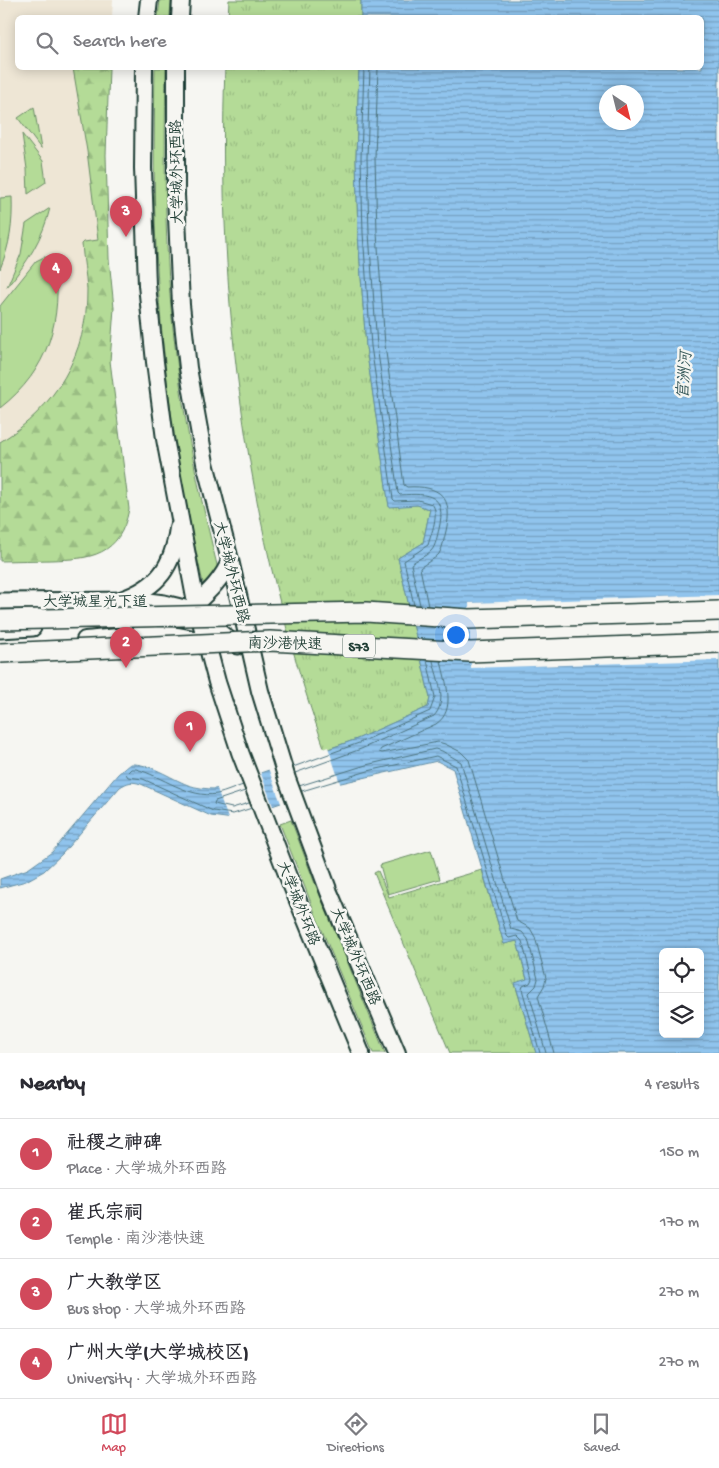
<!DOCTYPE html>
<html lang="en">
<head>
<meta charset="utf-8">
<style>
  :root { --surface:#fff; --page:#f2f2f3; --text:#2b2b33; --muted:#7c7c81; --line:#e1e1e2; --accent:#d1495b }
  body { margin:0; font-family:"Gochi Hand","LXGW WenKai TC",sans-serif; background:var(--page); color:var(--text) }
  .controls { position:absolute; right:15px; bottom:15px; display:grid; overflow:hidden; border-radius:8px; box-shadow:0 2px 12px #0003 }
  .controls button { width:45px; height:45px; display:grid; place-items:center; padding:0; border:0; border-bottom:1px solid var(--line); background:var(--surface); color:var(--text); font:25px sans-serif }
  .compass { position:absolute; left:599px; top:85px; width:45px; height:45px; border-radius:50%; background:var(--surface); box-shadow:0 2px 12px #0003; rotate:145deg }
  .you { position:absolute; left:455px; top:634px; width:18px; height:18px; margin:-12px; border:4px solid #fff; border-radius:50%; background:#1a73e8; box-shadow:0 0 0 8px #1a73e833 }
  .badge { display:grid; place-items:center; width:32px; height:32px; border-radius:50%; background:var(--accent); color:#fff; font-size:16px; font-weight:700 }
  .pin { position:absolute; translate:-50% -41px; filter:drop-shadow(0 1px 2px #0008) }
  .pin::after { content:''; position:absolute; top:26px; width:18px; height:15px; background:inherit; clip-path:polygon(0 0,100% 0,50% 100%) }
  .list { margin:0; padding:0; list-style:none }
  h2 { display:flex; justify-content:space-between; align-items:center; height:65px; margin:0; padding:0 20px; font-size:21px }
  h2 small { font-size:16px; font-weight:400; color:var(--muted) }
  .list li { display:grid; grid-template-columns:32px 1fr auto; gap:15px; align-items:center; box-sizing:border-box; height:70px; padding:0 20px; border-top:1px solid var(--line) }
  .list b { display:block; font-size:19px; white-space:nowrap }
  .list p { margin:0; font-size:16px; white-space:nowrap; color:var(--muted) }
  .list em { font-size:16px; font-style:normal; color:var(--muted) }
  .icon { flex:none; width:28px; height:28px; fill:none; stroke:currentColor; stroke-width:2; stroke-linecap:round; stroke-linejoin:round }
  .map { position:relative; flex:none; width:719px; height:1053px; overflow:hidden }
  .search { position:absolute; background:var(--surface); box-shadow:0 2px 12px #0003; left:15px; right:15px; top:15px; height:55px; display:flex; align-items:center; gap:12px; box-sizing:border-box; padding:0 18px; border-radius:8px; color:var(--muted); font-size:19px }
  .sheet { height:345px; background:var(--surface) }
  nav { display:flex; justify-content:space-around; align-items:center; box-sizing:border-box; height:70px; border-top:1px solid var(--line); background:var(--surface); font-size:14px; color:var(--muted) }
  nav a { display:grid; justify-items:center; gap:2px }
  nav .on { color:var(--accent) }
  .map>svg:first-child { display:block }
</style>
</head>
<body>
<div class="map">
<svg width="719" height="1053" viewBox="0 0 719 1053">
  <defs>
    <pattern id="forest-firs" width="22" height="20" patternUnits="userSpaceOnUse" patternTransform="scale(1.25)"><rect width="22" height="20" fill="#b4db97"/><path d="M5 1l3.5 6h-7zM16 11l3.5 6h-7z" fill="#9abd83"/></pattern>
    <pattern id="park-tufts" width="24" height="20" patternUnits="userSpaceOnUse" patternTransform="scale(1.25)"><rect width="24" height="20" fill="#b4db97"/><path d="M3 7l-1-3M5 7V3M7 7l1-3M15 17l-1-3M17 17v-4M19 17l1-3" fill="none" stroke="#9abd83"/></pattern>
    <pattern id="water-rules" width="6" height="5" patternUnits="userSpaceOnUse" patternTransform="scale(1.25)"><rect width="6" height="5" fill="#90c4ed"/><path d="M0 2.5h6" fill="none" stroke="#75a0c1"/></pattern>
  </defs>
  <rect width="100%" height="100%" fill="#f6f6f2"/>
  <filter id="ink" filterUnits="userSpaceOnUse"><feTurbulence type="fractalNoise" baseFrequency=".02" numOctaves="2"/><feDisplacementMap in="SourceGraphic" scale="10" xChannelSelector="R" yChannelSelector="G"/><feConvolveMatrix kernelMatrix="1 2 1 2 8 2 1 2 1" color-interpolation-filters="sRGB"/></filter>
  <g filter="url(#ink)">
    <!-- built -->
    <polygon fill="#eee6d5" points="0,0 113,0 112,17 18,18 18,68 109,68 106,155 109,259 114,308 110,361 129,509 122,531 111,544 96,555 81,559 0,561"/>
    <!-- green -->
    <g fill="#b4db97" stroke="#6a8c66">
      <polygon points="160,0 171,0 170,17 158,17"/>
      <path d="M155,68H166C164,168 164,270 178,369C187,439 203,509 220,577L206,595C181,494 165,388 158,284C153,212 154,140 155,68Z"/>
      <polygon points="34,107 41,149 18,118"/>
      <polygon points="22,134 43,161 46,182 28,194 27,169"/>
      <path d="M12,197C13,224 10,245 0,269V198Z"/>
      <path d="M50,208C43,238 27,263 7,287L21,254L26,224Z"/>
      <path d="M44,257L55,259C63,320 49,370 0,408V306L36,261Z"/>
      <polygon points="291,820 314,881 385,1053 373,1053 317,918 280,824"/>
      <polygon points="431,850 440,879 388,894 380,865"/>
    </g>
    <!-- forest -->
    <path fill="url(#forest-firs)" stroke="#6a8c66" d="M73,68H109L106,155L109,259L114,308L110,361L129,509C120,556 91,559 51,560C34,560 17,561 0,561V442C55,408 88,354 87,289C86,274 83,259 82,244L84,242L98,240L87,151Z"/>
    <!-- park -->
    <g fill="url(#park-tufts)" stroke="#6a8c66">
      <polygon points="229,0 361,0 361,17 228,18"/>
      <path d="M225,68H359L356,158L358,234L366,347L389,506L417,505L430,509L423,543L398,558L430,698L428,707L357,739L325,750C247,531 216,300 225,68Z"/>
      <polygon points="482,870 504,944 517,941 527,980 515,984 536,1053 450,1053 374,873 378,871 389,897"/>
    </g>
    <!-- water -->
    <path fill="url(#water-rules)" stroke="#638ea3" fill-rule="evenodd" d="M361,0H719V1053H536L515,983L527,979L517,941L504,944L453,769L437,761L341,783L233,819L211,816L141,784C132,781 128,782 120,787L62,854L44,871L26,881L0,888V879L28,869L52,852L118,774L130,764C150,763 170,778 188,785C197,788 206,789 215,789L357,739L428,707L430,698L398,558L423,543L430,509L417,505L389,507L366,347L358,234L356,158L359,68H702V18L361,17ZM606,92H636V122H606ZM663,952H700V1034H663Z"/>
    <!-- pier -->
    <g fill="#f6f6f2">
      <polygon points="719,595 719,660 471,668 469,603"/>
      <polygon points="328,747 341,786 282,806 268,768"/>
      <polygon points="260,771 274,809 242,820 229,821 216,786"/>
    </g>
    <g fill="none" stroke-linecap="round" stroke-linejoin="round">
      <!-- shore -->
      <g stroke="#4c737e" stroke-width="1">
        <path d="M364,68L361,158L363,233L371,346L393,499L395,501L418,500L432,504C440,513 431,534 428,545L404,561L414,605"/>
        <path d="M370,68L367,158L369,233L377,346L398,493L400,495C429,493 447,494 439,529C437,536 436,546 431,551C425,557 417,559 411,564L420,605"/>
        <path d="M378,68L375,158L377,233L385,345L404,485L407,487C440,485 454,497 446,531C444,538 443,548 439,554C434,560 425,563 420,568L428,606"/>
        <path d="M441,661C445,681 457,710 436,724L381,749L379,752L382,753L438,742L445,744L461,752L469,760L517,921L530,928L535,937L546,978L544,986L538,996L554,1053"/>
        <polyline points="293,767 359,743 430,711 435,697 427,660"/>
        <path d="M295,773L361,749L434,716C448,701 437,678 433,661"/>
        <path d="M243,785C234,788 226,792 217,794C189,799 162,776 136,769H131L126,774L128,777L143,779L213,811L233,814L252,808"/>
        <polyline points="299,786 366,765 435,749 442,751 461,762 511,929 522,932 528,939 538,979 536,986 529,993 546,1053"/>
        <polyline points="245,791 215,801 214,804 232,808 249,803"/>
        <polyline points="302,791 368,771 436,756 456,766 507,936 509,938 517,936 522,941 532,979 530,983 523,986 522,989 540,1053"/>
      </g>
      <!-- secondary casing -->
      <g stroke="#1f3d34" stroke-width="19">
        <g id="secondary">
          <polyline points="0,601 140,600 164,603 189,609 238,646"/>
          <path d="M189,610C205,595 222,581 230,560"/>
          <polyline points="0,630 33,628"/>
        </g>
      </g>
      <!-- primary casing -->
      <g stroke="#1f3d34" stroke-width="20">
        <g id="primary">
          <polyline points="147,18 149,0"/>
          <polyline points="180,18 181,0"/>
          <polyline points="144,68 143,168 147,285 155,362 165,439 196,603 217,682 240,752 289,879 361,1053"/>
          <polyline points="176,68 176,195 181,305 188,368 205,463 230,560 260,691 287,779 329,892 397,1053"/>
          <path d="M121,600C159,587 173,566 178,528"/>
          <path d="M85,640C112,638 179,628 201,643"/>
        </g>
      </g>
      <!-- secondary -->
      <use href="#secondary" stroke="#f6f6f2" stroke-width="15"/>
      <!-- primary -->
      <use href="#primary" stroke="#f6f6f2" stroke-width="16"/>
      <!-- motorway-bridge casing -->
      <g stroke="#1f3d34" stroke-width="22" stroke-linecap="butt">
        <g id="motorway-bridge">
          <polyline points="0,620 366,612 469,619 719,611"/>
          <polyline points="0,653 270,641 470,652 719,643"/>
        </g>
      </g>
      <!-- motorway-bridge -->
      <use href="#motorway-bridge" stroke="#f6f6f2" stroke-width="19"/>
    </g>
  </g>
  <g text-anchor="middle" stroke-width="5" stroke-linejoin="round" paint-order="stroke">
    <!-- shield labels -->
    <rect fill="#f6f6f2" stroke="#60746d" stroke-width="1" x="343" y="634.5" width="32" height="23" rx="4"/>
    <g font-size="14" font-weight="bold" fill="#1f3d34">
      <text x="359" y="651">S73</text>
    </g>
    <!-- street labels -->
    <g font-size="15" fill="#1f3d34" stroke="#f6f6f2">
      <text transform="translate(176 172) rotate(-91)" y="5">大学城外环西路</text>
      <text transform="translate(232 572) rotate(76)" y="5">大学城外环西路</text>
      <text x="95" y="606">大学城星光下道</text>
      <text transform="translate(285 643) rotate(1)" y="5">南沙港快速</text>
      <text transform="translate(299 903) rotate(68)" y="5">大学城外环路</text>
      <text transform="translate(356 956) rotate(67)" y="5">大学城外环西路</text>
    </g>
    <!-- water labels -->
    <g font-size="16" font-style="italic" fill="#365859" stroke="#f6f6f2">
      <text transform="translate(683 375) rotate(-86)" y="6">官洲河</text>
    </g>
  </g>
</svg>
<div class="controls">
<button><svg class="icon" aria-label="locate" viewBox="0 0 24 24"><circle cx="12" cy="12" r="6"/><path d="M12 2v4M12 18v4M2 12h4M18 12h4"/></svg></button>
<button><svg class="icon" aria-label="layers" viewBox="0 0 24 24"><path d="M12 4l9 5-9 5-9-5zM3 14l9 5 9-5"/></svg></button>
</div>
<svg class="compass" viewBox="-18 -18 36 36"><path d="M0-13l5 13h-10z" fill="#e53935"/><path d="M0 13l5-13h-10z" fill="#7c7c81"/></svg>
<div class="you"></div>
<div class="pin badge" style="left:190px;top:752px">1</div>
<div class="pin badge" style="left:126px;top:668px">2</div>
<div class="pin badge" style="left:126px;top:237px">3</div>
<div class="pin badge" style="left:56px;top:294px">4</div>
<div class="search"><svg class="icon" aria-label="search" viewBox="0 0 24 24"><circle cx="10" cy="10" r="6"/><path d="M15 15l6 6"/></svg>Search here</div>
</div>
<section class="sheet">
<h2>Nearby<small>4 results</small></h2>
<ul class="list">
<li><span class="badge">1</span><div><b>社稷之神碑</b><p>Place · 大学城外环西路</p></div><em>150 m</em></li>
<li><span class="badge">2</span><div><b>崔氏宗祠</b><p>Temple · 南沙港快速</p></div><em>170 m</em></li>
<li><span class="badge">3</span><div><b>广大教学区</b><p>Bus stop · 大学城外环西路</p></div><em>270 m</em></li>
<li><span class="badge">4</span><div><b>广州大学(大学城校区)</b><p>University · 大学城外环西路</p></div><em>270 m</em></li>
</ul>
</section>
<nav>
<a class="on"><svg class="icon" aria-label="map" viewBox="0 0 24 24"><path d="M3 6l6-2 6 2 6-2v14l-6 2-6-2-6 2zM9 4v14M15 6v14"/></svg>Map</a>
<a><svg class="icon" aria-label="directions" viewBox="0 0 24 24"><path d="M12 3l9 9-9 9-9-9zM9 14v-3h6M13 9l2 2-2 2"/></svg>Directions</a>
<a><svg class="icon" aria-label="saved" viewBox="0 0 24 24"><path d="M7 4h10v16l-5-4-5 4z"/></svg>Saved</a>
</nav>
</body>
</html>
